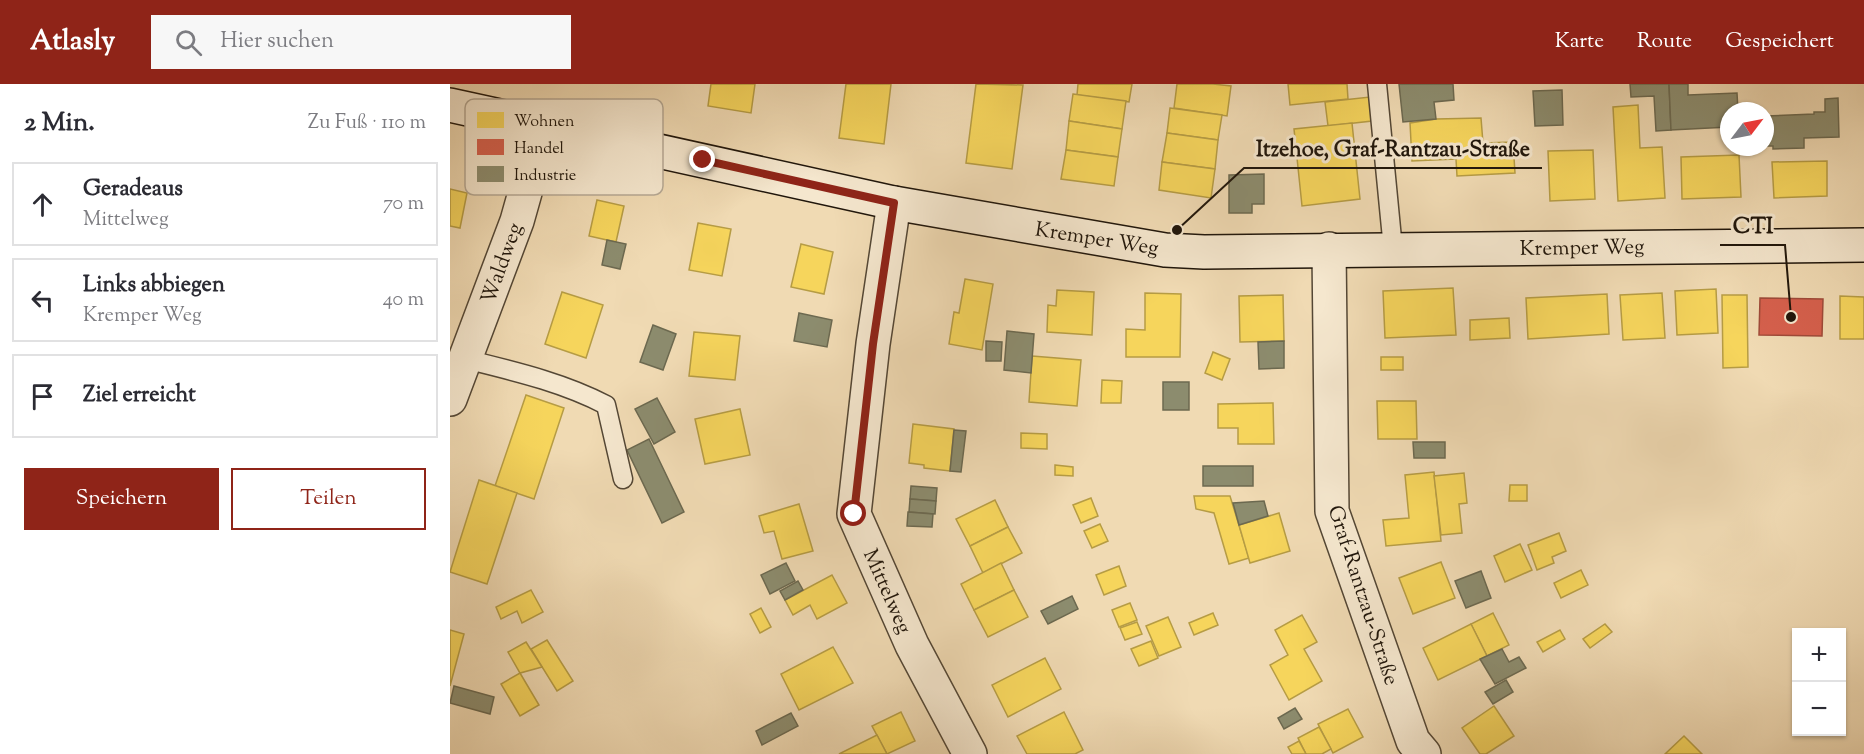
<!DOCTYPE html>
<html lang="de">
<head>
<meta charset="utf-8">
<style>
  :root { --surface:#fff; --page:#f7f7f7; --text:#2b2b33; --muted:#7c7c81; --line:#e1e1e2; --accent:#8f2418 }
  body { margin:0; font-family:"Sorts Mill Goudy",serif; background:var(--page); color:var(--text) }
  .controls { position:absolute; right:18px; bottom:18px; display:grid; overflow:hidden; border-radius:0px; box-shadow:0 2px 4px #0004 }
  .controls button { width:54px; height:54px; display:grid; place-items:center; padding:0; border:0; border-bottom:2px solid var(--line); background:var(--surface); color:var(--text); font:30px sans-serif }
  .compass { position:absolute; left:1270px; top:18px; width:54px; height:54px; border-radius:50%; background:var(--surface); box-shadow:0 2px 4px #0004; rotate:58deg }
  .stop { position:absolute; width:18px; height:18px; margin:-14px; border:4px solid #8f2418; border-radius:50%; background:#fff }
  .stop.end { background:#8f2418; border-color:#fff; box-shadow:0 2px 6px #0008 }
  .list { margin:0; padding:0; list-style:none }
  h2 { display:flex; justify-content:space-between; align-items:center; height:78px; margin:0; padding:0 24px; font-size:26px }
  h2 small { font-size:20px; font-weight:400; color:var(--muted) }
  .list li { display:grid; grid-template-columns:39px 1fr auto; gap:18px; align-items:center; box-sizing:border-box; height:84px; margin:0 12px 12px; padding:0 12px; border:2px solid var(--line); border-radius:0px }
  .list b { display:block; font-size:22px; white-space:nowrap }
  .list p { margin:0; font-size:20px; white-space:nowrap; color:var(--muted) }
  .list em { font-size:20px; font-style:normal; color:var(--muted) }
  .actions { display:flex; gap:12px; padding:18px 24px }
  .actions a { flex:1; padding:14px 0; border:2px solid var(--accent); border-radius:0px; text-align:center; font-size:21px; color:var(--accent) }
  .actions .main { background:var(--accent); color:#fff }
  .icon { flex:none; width:33px; height:33px; fill:none; stroke:currentColor; stroke-width:2; stroke-linecap:round; stroke-linejoin:round }
  .map { position:relative; flex:none; width:1414px; height:670px; overflow:hidden }
  header { display:flex; align-items:center; gap:36px; box-sizing:border-box; height:84px; padding:0 30px; background:var(--accent); color:#fff }
  header strong { font-size:28px }
  nav { display:flex; gap:33px; margin-inline-start:auto; font-size:21px }
  .search { width:420px; height:54px; background:var(--page); display:flex; align-items:center; gap:15px; box-sizing:border-box; padding:0 21px; border-radius:0px; color:var(--muted); font-size:22px }
  main { display:flex }
  aside { flex:1; background:var(--surface) }
  .map>svg:first-child { display:block }
</style>
</head>
<body>
<header>
<strong>Atlasly</strong>
<div class="search"><svg class="icon" aria-label="search" viewBox="0 0 24 24"><circle cx="10" cy="10" r="6"/><path d="M15 15l6 6"/></svg>Hier suchen</div>
<nav><a>Karte</a><a>Route</a><a>Gespeichert</a></nav>
</header>
<main>
<aside>
<h2>2 Min.<small>Zu Fuß · 110 m</small></h2>
<ul class="list">
<li><svg class="icon" aria-label="ahead" viewBox="0 0 24 24"><path d="M12 20V5M6 11l6-6 6 6"/></svg><div><b>Geradeaus</b><p>Mittelweg</p></div><em>70 m</em></li>
<li><svg class="icon" aria-label="left" viewBox="0 0 24 24"><path d="M17 20v-9H6M10 6l-5 5 5 5"/></svg><div><b>Links abbiegen</b><p>Kremper Weg</p></div><em>40 m</em></li>
<li><svg class="icon" aria-label="arrive" viewBox="0 0 24 24"><path d="M6 21V4h12l-3 4 3 4H6"/></svg><div><b>Ziel erreicht</b></div></li>
</ul>
<div class="actions"><a class="main">Speichern</a><a>Teilen</a></div>
</aside>
<div class="map">
<svg width="1414" height="670" viewBox="0 0 1414 670">
  <rect width="100%" height="100%" fill="#f0dab3"/>
  <filter id="stains"><feTurbulence type="fractalNoise" baseFrequency=".00333" numOctaves="4"/><feColorMatrix values="0 0 0 0 .2 0 0 0 0 .09 0 0 0 0 .02 0 0 0 .5 -.17"/></filter>
  <radialGradient id="worn" r=".72"><stop offset=".6" stop-color="#630" stop-opacity="0"/><stop offset="1" stop-color="#630" stop-opacity=".3"/></radialGradient>
  <!-- homes -->
  <g fill="#f6d55c" stroke="#b69c44" stroke-width="1.5">
    <polygon points="261,0 305,0 301,29 258,22"/>
    <polygon points="396,0 441,0 434,60 389,54"/>
    <polygon points="526,0 573,1 562,85 516,79"/>
    <polygon points="628,0 682,0 679,18 627,11"/>
    <polygon points="727,0 763,0 781,2 777,32 724,24"/>
    <polygon points="838,0 897,0 898,15 840,21"/>
    <polygon points="623,10 676,17 672,45 619,37"/>
    <polygon points="920,13 922,37 878,42 875,18"/>
    <polygon points="1188,21 1190,64 1212,63 1215,114 1168,117 1163,23"/>
    <polygon points="720,24 772,31 768,56 717,49"/>
    <polygon points="1031,34 1033,59 1063,58 1065,89 1007,92 1006,75 962,77 960,39 986,35"/>
    <polygon points="619,37 672,45 668,73 616,66"/>
    <polygon points="902,39 910,115 852,122 844,45"/>
    <polygon points="717,49 768,56 765,85 712,78"/>
    <polygon points="616,66 668,73 664,102 611,95"/>
    <polygon points="1143,66 1145,115 1100,117 1098,67"/>
    <polygon points="1289,71 1291,113 1232,115 1231,73"/>
    <polygon points="1377,77 1377,112 1324,114 1322,78"/>
    <polygon points="712,78 765,85 761,114 709,106"/>
    <polygon points="0,105 17,109 10,144 0,142"/>
    <polygon points="147,116 174,122 166,158 139,152"/>
    <polygon points="248,139 281,145 272,192 239,186"/>
    <polygon points="351,160 383,168 374,210 341,203"/>
    <polygon points="515,195 543,200 532,266 499,260 504,228 509,229"/>
    <polygon points="1003,204 1006,251 935,254 933,207"/>
    <polygon points="1266,205 1268,249 1227,251 1225,207"/>
    <polygon points="607,206 644,208 642,251 597,248 598,221 606,222"/>
    <polygon points="112,208 153,221 136,274 95,260"/>
    <polygon points="695,209 731,210 730,273 676,273 676,245 695,246"/>
    <polygon points="1212,209 1215,254 1173,256 1170,211"/>
    <polygon points="1157,210 1159,250 1078,255 1076,214"/>
    <polygon points="833,211 834,257 790,258 789,212"/>
    <polygon points="1272,211 1297,211 1298,283 1273,284"/>
    <polygon points="1390,212 1414,213 1414,255 1390,255"/>
    <polygon points="1059,234 1060,254 1020,256 1020,236"/>
    <polygon points="244,248 290,252 285,296 239,292"/>
    <polygon points="763,268 780,275 772,296 755,289"/>
    <polygon points="582,272 631,276 627,322 579,318"/>
    <rect x="931" y="273" width="22" height="13"/>
    <polygon points="652,296 672,297 671,319 651,319"/>
    <polygon points="76,311 114,324 84,415 45,402"/>
    <polygon points="927,317 966,317 967,355 928,355"/>
    <polygon points="823,319 824,360 788,360 788,344 768,344 768,320"/>
    <polygon points="290,325 300,371 255,380 245,335"/>
    <polygon points="463,340 504,345 500,387 474,384 474,381 459,379"/>
    <polygon points="571,349 597,350 597,365 571,364"/>
    <polygon points="605,381 623,383 623,392 605,391"/>
    <polygon points="984,388 991,457 936,462 933,436 959,434 955,391"/>
    <polygon points="1014,389 1017,419 1009,420 1012,449 991,451 984,392"/>
    <polygon points="29,396 67,409 37,500 0,488"/>
    <polygon points="1060,401 1077,401 1077,417 1059,417"/>
    <polygon points="744,412 780,412 799,474 779,480 764,429 746,425"/>
    <polygon points="641,414 648,432 631,439 623,421"/>
    <polygon points="545,416 558,443 520,462 506,435"/>
    <polygon points="349,420 363,467 332,475 324,447 314,449 309,432"/>
    <polygon points="829,429 840,467 800,479 789,441"/>
    <polygon points="650,440 658,457 642,464 634,447"/>
    <polygon points="558,443 572,469 533,489 520,462"/>
    <polygon points="1109,449 1116,467 1102,473 1104,479 1087,486 1078,461"/>
    <polygon points="1070,460 1082,486 1055,498 1044,472"/>
    <polygon points="991,478 1005,514 963,530 949,494"/>
    <polygon points="551,479 564,506 524,526 511,500"/>
    <polygon points="669,482 676,502 654,511 646,491"/>
    <polygon points="1131,486 1138,501 1111,514 1104,499"/>
    <polygon points="382,491 397,519 367,535 360,521 343,531 335,516"/>
    <polygon points="81,506 93,528 72,539 67,527 51,535 46,523"/>
    <polygon points="564,506 578,533 538,553 524,526"/>
    <polygon points="680,519 687,536 669,543 662,526"/>
    <polygon points="311,524 321,543 310,549 300,530"/>
    <polygon points="763,529 768,541 744,551 739,539"/>
    <polygon points="1043,529 1059,561 1037,572 1021,540"/>
    <polygon points="852,531 867,558 854,565 872,597 839,616 820,581 838,571 825,546"/>
    <polygon points="718,533 731,563 709,572 696,542"/>
    <polygon points="687,538 692,550 675,556 670,544"/>
    <polygon points="1021,540 1037,572 988,596 973,564"/>
    <polygon points="1155,540 1162,548 1140,564 1133,555"/>
    <polygon points="0,546 14,550 0,602"/>
    <polygon points="1110,546 1115,555 1093,568 1087,558"/>
    <polygon points="97,556 123,597 107,607 81,565"/>
    <polygon points="701,557 708,574 689,582 681,565"/>
    <polygon points="76,558 92,583 70,589 58,568"/>
    <polygon points="383,563 403,599 349,626 331,590"/>
    <polygon points="595,574 611,605 558,633 542,601"/>
    <polygon points="70,589 89,621 70,632 51,600"/>
    <polygon points="1044,622 1064,652 1036,670 1030,670 1012,644"/>
    <polygon points="898,625 913,653 883,669 868,640"/>
    <polygon points="451,628 465,657 437,670 422,642"/>
    <polygon points="614,628 633,666 625,670 577,670 567,652"/>
    <polygon points="869,643 881,665 872,670 856,670 848,654"/>
    <polygon points="427,651 437,670 389,670"/>
    <polygon points="1234,652 1252,670 1215,670"/>
    <polygon points="849,657 856,670 842,670 838,663"/>
  </g>
  <!-- shops -->
  <polygon fill="#d6604d" stroke="#9f4a39" stroke-width="1.5" points="1310,214 1373,215 1372,252 1309,251"/>
  <!-- industry -->
  <g fill="#8c8c6e" stroke="#6c6950" stroke-width="1.5">
    <polygon points="949,0 1003,0 1004,16 984,18 986,35 953,38"/>
    <polygon points="1180,0 1219,0 1221,46 1206,47 1204,12 1181,13"/>
    <polygon points="1219,0 1238,0 1238,11 1287,9 1288,27 1279,27 1279,43 1221,46"/>
    <polygon points="1112,6 1113,41 1085,42 1083,7"/>
    <polygon points="1388,14 1389,53 1354,54 1354,64 1323,65 1323,62 1315,62 1315,32 1364,30 1364,28 1375,28 1375,15"/>
    <polygon points="814,90 814,120 802,120 802,129 779,129 779,91"/>
    <polygon points="157,156 176,160 170,185 152,181"/>
    <polygon points="349,229 382,236 377,263 344,257"/>
    <polygon points="203,241 226,250 213,286 190,278"/>
    <polygon points="557,247 584,250 581,289 554,286"/>
    <polygon points="536,257 552,258 551,277 536,277"/>
    <polygon points="834,257 834,284 809,285 808,258"/>
    <rect x="713" y="298" width="26" height="28"/>
    <polygon points="207,314 225,348 204,360 185,325"/>
    <polygon points="504,346 516,347 511,388 500,387"/>
    <polygon points="199,355 234,428 212,439 177,366"/>
    <polygon points="963,358 995,358 995,374 964,374"/>
    <rect x="753" y="382" width="50" height="20"/>
    <polygon points="461,402 487,404 486,417 460,415"/>
    <polygon points="460,415 486,417 485,430 459,428"/>
    <polygon points="814,417 818,432 789,441 783,419"/>
    <polygon points="458,428 483,430 482,443 457,442"/>
    <polygon points="336,479 345,497 320,510 311,491"/>
    <polygon points="1031,487 1041,514 1016,524 1005,497"/>
    <polygon points="348,497 353,506 335,516 330,507"/>
    <polygon points="622,512 628,525 598,540 591,527"/>
    <polygon points="1052,565 1059,578 1069,573 1076,584 1045,600 1030,575"/>
    <polygon points="1056,596 1063,608 1043,620 1035,608"/>
    <polygon points="4,602 44,613 40,630 0,619"/>
    <polygon points="845,624 852,635 834,645 828,634"/>
    <polygon points="341,629 348,642 312,661 306,647"/>
  </g>
  <g fill="none" stroke-linecap="round" stroke-linejoin="round">
    <!-- lane casing -->
    <g stroke="#544735" stroke-width="21">
      <g id="lane">
        <polyline points="927,0 943,165"/>
        <path d="M15,275C63,287 112,298 156,321L173,395"/>
      </g>
    </g>
    <!-- street casing -->
    <g stroke="#544735" stroke-width="36">
      <g id="street">
        <polyline points="444,119 423,260 404,430 462,561 520,670"/>
        <polyline points="879,165 882,427 963,657 974,670"/>
        <polyline points="0,315 67,137 94,41"/>
      </g>
    </g>
    <!-- secondary casing -->
    <g stroke="#20160b" stroke-width="36">
      <polyline id="secondary" points="0,21 444,119 715,166 754,168 1414,161"/>
    </g>
    <!-- lane -->
    <use href="#lane" stroke="#f5e7ce" stroke-width="18"/>
    <!-- street -->
    <use href="#street" stroke="#f5e7ce" stroke-width="33"/>
    <!-- secondary -->
    <use href="#secondary" stroke="#f5e7ce" stroke-width="33"/>
  </g>
  <g fill="none" stroke-linecap="round" stroke-linejoin="round">
    <!-- route -->
    <polyline stroke="#8f2418" stroke-width="8" points="253,76 444,119 423,260 404,430"/>
  </g>
  <g text-anchor="middle" stroke-width="6" stroke-linejoin="round" paint-order="stroke">
    <!-- street labels -->
    <g font-size="21" fill="#20160b" stroke="#f5e7ce">
      <text transform="translate(647 154) rotate(9)" y="7">Kremper Weg</text>
      <text transform="translate(1132 163) rotate(-1)" y="7">Kremper Weg</text>
      <text transform="translate(51 179) rotate(-70)" y="7">Waldweg</text>
      <text transform="translate(438 507) rotate(66)" y="7">Mittelweg</text>
      <text transform="translate(914 511) rotate(72)" y="7">Graf-Rantzau-Straße</text>
    </g>
  </g>
  <!-- legend -->
  <rect x="15" y="15" width="198" height="96" rx="9" fill="#f5e7ce" stroke="#b5a894" stroke-width="1.5"/>
  <rect x="27" y="28" width="27" height="16" fill="#f6d55c"/>
  <rect x="27" y="55" width="27" height="16" fill="#d6604d"/>
  <rect x="27" y="82" width="27" height="16" fill="#8c8c6e"/>
  <g font-size="16" fill="#20160b">
    <text x="64" y="42">Wohnen</text>
    <text x="64" y="69">Handel</text>
    <text x="64" y="96">Industrie</text>
  </g>
  <!-- callouts -->
  <path fill="none" stroke="#20160b" stroke-width="2" d="M727 146L794 84H1092M1341 233L1335 161H1270"/>
  <g fill="#20160b" stroke="#f5e7ce" stroke-width="2">
    <circle cx="727" cy="146" r="6"/>
    <circle cx="1341" cy="233" r="6"/>
  </g>
  <g font-size="22" text-anchor="middle" font-weight="bold" fill="#20160b" stroke="#f5e7ce" stroke-width="6" stroke-linejoin="round" paint-order="stroke">
    <text x="943" y="72">Itzehoe, Graf-Rantzau-Straße</text>
    <text x="1303" y="149">CTI</text>
  </g>
  <rect width="100%" height="100%" filter="url(#stains)"/>
  <rect width="100%" height="100%" fill="url(#worn)"/>
</svg>
<div class="controls">
<button>+</button>
<button>−</button>
</div>
<svg class="compass" viewBox="-18 -18 36 36"><path d="M0-13l5 13h-10z" fill="#e53935"/><path d="M0 13l5-13h-10z" fill="#7c7c81"/></svg>
<div class="stop" style="left:404px;top:430px"></div>
<div class="stop end" style="left:253px;top:76px"></div>
</div>
</main>
</body>
</html>
